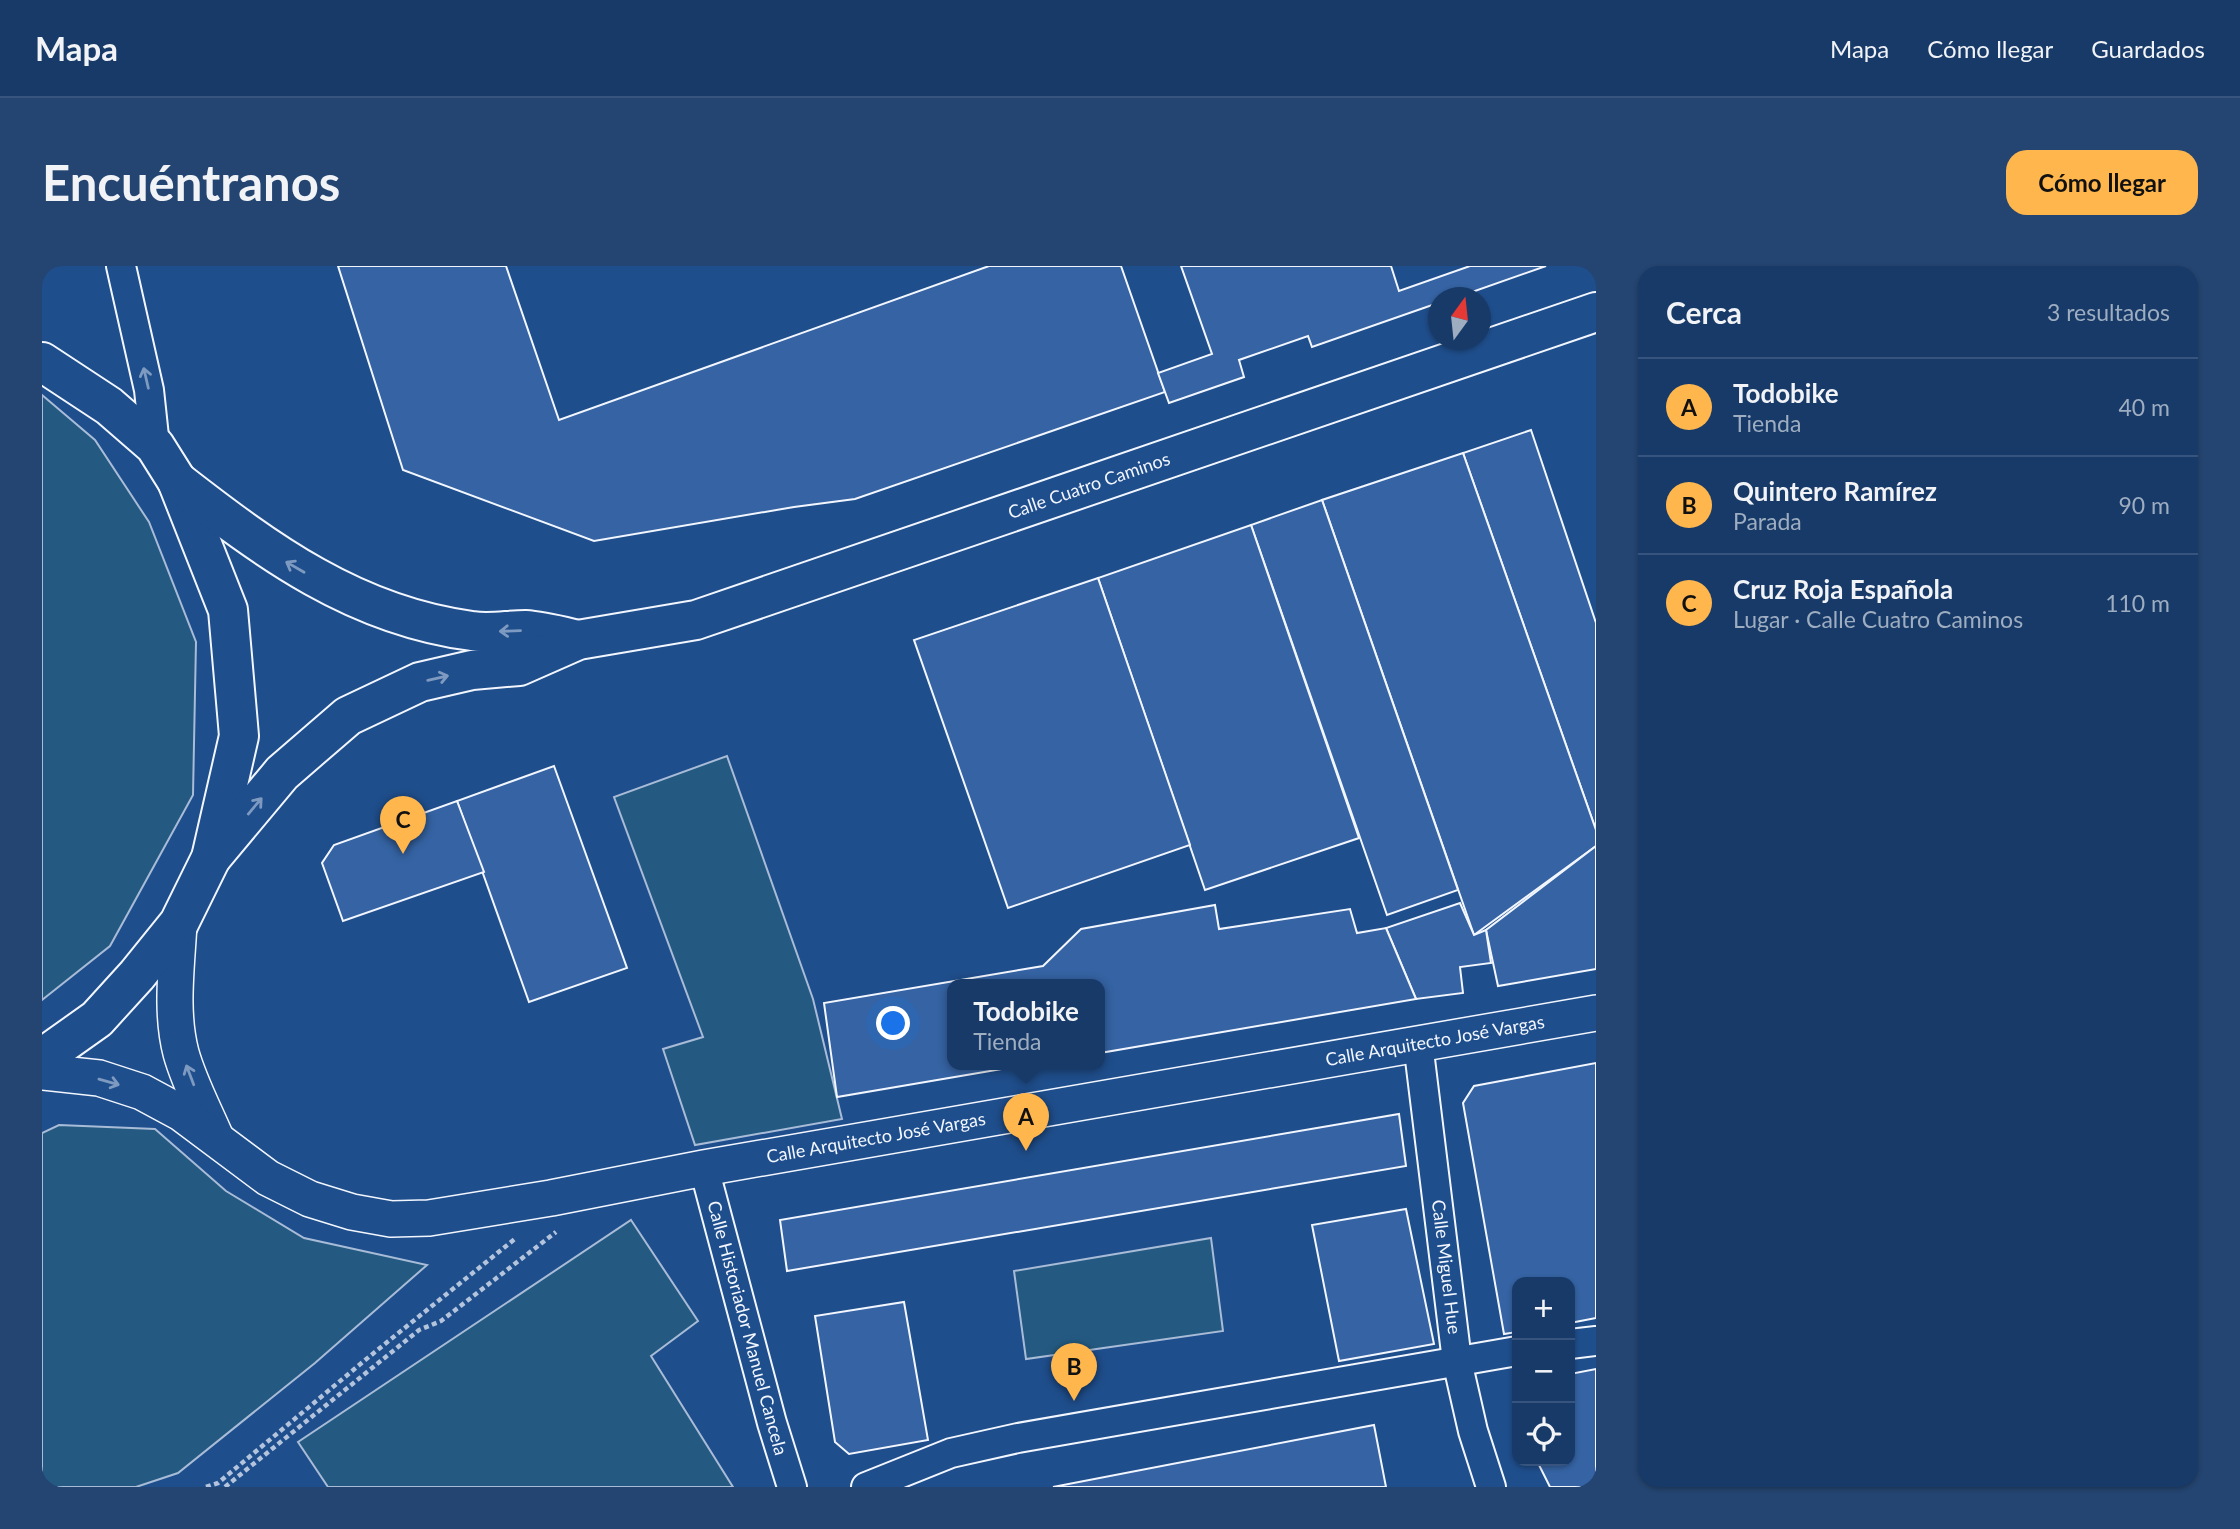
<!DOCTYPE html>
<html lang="es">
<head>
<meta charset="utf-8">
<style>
  :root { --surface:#173a69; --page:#244571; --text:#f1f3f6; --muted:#9eadc0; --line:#36547d; --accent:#ffb74d }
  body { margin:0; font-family:Lato,sans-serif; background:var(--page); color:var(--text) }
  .controls { position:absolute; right:21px; bottom:21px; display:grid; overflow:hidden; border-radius:14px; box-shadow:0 2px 5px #0004 }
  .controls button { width:63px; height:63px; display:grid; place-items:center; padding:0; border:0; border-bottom:2px solid var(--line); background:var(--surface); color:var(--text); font:35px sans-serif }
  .compass { position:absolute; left:1386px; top:21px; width:63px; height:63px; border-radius:50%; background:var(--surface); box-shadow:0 2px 5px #0004; rotate:15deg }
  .you { position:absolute; left:852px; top:758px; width:24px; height:24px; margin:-18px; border:5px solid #fff; border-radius:50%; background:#1a73e8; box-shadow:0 0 0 10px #1a73e833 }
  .badge { display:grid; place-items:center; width:46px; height:46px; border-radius:50%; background:var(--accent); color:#111; font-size:23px; font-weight:700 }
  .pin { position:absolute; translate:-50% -58px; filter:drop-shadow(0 2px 4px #0008) }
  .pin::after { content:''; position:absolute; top:37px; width:24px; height:21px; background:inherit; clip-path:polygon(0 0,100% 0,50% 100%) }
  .popup { position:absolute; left:905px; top:713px; width:158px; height:91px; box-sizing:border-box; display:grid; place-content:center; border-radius:14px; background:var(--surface); filter:drop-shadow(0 2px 5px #0005); font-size:23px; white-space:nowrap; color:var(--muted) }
  .popup b { font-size:26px; color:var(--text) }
  .popup::after { content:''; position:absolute; left:50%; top:100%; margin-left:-14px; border:14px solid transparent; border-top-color:var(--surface) }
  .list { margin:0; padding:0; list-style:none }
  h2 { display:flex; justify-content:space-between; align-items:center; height:91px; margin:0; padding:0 28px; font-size:30px }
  h2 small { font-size:23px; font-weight:400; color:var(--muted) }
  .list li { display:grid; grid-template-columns:46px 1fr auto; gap:21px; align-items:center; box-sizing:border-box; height:98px; padding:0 28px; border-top:2px solid var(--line) }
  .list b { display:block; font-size:26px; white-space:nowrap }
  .list p { margin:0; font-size:23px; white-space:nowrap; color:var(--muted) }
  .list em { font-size:23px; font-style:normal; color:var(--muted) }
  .icon { flex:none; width:38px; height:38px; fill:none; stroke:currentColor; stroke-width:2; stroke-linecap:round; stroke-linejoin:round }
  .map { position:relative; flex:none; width:1554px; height:1221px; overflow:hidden; border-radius:21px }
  header { display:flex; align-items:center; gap:42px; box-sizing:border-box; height:98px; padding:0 35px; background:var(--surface); border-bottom:2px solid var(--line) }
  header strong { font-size:33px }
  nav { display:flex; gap:38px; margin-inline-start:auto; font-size:24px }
  .intro { display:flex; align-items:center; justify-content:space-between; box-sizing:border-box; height:168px; padding:0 42px }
  h1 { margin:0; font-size:49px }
  .button { padding:18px 32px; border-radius:21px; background:var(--accent); color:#111; font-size:24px; font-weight:700 }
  main { display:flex; gap:42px; padding:0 42px }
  aside { flex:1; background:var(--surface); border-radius:21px; box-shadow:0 2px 5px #0004 }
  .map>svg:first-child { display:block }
</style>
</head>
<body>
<header>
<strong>Mapa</strong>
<nav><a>Mapa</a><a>Cómo llegar</a><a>Guardados</a></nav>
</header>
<div class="intro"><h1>Encuéntranos</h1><a class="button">Cómo llegar</a></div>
<main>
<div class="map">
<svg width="1554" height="1221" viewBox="0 0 1554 1221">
  <rect width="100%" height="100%" fill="#1f4e8c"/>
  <!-- green -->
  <g fill="#245a82" stroke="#a8bbd7" stroke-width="2">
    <polygon points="0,129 53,174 107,256 154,376 151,529 68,680 0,734"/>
    <polygon points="685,490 771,733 800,853 653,879 621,783 661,771 572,531"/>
    <polygon points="17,859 113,863 184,925 262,972 385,999 273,1097 136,1207 94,1221 0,1221 0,867"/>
    <polygon points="589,954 656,1055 609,1090 691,1221 286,1221 256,1176"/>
    <polygon points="1169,972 1181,1065 984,1093 972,1005"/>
  </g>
  <!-- building -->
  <g fill="#3563a3" stroke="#f2f6ff" stroke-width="2">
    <polygon points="296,0 464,0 517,154 947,0 1079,0 1123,126 813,233 752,241 552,275 361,204"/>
    <polygon points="1139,0 1349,0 1357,25 1428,0 1504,0 1413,32 1396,32 1396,37 1270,81 1266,70 1197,94 1202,111 1127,137 1116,107 1170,88"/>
    <polygon points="1489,164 1554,357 1554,564 1421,187"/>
    <polygon points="1421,187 1554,564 1554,580 1432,669 1280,234"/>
    <polygon points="1280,234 1416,624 1345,649 1209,259"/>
    <polygon points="1209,259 1317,572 1163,624 1056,312"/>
    <polygon points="1056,312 1148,579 966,642 872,374"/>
    <polygon points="512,500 585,702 487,736 415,535"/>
    <polygon points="415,535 442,606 301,655 280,597 292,579"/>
    <polygon points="1554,580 1554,703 1456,720 1444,664"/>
    <polygon points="1418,637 1432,669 1444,664 1449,697 1418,701 1421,727 1374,733 1344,662"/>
    <polygon points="1173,639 1177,663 1308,643 1315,667 1344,662 1374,733 1058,787 1058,719 911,719 911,799 984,799 795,831 782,737 1001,700 1039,663"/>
    <polygon points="1554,797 1554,1052 1528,1057 1528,1016 1475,1016 1475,1066 1462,1068 1421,837 1432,820"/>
    <polygon points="1357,848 1364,900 745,1005 738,954"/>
    <polygon points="1364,943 1392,1078 1297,1095 1270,959"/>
    <polygon points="862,1036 886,1174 807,1188 793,1176 773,1050"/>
    <polygon points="1554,1103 1554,1221 1508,1221 1495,1195 1528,1195 1528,1108"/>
    <polygon points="1332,1159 1344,1221 1011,1221"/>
  </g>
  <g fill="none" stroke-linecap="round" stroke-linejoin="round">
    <!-- minor casing -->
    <g stroke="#f2f6ff" stroke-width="32">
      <g id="minor">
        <polyline points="79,0 107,124 113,180"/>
        <polyline points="1376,777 1415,1095 1431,1165 1449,1221"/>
        <polyline points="662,902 730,1157 750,1221"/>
        <polyline points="1528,1078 1554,1075"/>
        <polyline points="824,1221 909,1187 976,1172 1475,1085"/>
      </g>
    </g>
    <!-- tertiary casing -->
    <g stroke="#f2f6ff" stroke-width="38">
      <g id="tertiary">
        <path d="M137,657C135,699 128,745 139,787C147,816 162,844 174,872"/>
        <polyline points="0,806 57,812 100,826 139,847 226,912 268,933 310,946 349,953 387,952 509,932 662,902 1554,747"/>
      </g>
    </g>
    <!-- primary casing -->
    <g stroke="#f2f6ff" stroke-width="42">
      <g id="primary">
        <polyline points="0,96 67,140 113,180 135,215 186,344 197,470 169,592 137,657 95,709 55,753 0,792"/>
        <path d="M135,215C225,285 313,350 430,365C447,368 466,364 483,364C500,365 519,370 536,374"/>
        <polyline points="169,592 240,507 306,450 378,416 430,404 477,400 536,374 654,354 1554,46"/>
      </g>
    </g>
    <!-- path -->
    <g stroke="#b3c4dc" stroke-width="4.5" stroke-dasharray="5 3.5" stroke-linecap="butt">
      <polyline points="164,1221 176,1217 328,1090 474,972"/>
      <polyline points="183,1221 377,1064 399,1055 514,966"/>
    </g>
    <!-- minor -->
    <use href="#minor" stroke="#1f4e8c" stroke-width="28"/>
    <!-- tertiary -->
    <use href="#tertiary" stroke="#1f4e8c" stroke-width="35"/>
    <!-- primary -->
    <use href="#primary" stroke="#1f4e8c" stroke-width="38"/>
  </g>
  <!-- one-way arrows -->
  <defs><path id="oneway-shaft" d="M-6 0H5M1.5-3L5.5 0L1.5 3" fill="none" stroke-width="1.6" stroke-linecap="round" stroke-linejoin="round" transform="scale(1.75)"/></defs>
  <g stroke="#7e9ac0">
    <use href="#oneway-shaft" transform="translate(104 112) rotate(-103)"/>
    <use href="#oneway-shaft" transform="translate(253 301) rotate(-150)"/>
    <use href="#oneway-shaft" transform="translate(468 365) rotate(178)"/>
    <use href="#oneway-shaft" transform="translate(396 412) rotate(-13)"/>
    <use href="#oneway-shaft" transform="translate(213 540) rotate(-50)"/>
    <use href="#oneway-shaft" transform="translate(148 809) rotate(-111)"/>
    <use href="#oneway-shaft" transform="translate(67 816) rotate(16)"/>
  </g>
  <g text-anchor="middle" stroke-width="5" stroke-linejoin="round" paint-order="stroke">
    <!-- street labels -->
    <g font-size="18" fill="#f2f6ff" stroke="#1f4e8c">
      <text transform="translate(1047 220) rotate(-19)" y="6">Calle Cuatro Caminos</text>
      <text transform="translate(1393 775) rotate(-10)" y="6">Calle Arquitecto José Vargas</text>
      <text transform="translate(834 872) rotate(-10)" y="6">Calle Arquitecto José Vargas</text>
      <text transform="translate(1404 1001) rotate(83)" y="6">Calle Miguel Hue</text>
      <text transform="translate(705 1062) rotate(75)" y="6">Calle Historiador Manuel Cancela</text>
    </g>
  </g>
</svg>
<div class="controls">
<button>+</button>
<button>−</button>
<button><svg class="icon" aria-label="locate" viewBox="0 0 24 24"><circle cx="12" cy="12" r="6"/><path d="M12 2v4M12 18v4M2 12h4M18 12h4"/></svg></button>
</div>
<svg class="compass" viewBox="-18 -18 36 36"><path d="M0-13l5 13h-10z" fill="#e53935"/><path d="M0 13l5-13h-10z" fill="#9eadc0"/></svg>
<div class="you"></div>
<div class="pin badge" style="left:984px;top:885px">A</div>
<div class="popup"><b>Todobike</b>Tienda</div>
<div class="pin badge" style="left:1032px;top:1135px">B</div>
<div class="pin badge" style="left:361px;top:588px">C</div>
</div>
<aside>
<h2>Cerca<small>3 resultados</small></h2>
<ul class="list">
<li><span class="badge">A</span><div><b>Todobike</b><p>Tienda</p></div><em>40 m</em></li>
<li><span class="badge">B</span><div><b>Quintero Ramírez</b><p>Parada</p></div><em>90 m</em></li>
<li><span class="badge">C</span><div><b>Cruz Roja Española</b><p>Lugar · Calle Cuatro Caminos</p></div><em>110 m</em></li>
</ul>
</aside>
</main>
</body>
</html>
